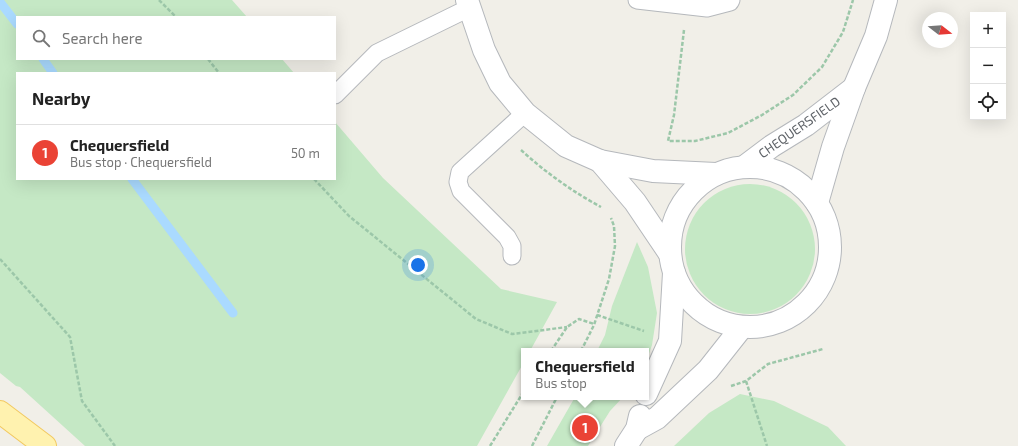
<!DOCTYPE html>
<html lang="en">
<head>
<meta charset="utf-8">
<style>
  :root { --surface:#fff; --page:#f6f6f6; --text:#222; --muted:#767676; --line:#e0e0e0; --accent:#ea4335 }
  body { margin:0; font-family:"Exo 2",sans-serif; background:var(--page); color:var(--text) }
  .controls { position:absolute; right:12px; top:12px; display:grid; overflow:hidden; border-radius:0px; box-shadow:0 4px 16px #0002 }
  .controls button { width:36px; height:36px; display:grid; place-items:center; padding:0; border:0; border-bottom:1px solid var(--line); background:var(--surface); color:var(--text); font:20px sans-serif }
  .compass { position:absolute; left:922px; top:12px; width:36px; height:36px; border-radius:50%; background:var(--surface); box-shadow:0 4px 16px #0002; rotate:107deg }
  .you { position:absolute; left:418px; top:265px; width:14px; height:14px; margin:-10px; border:3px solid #fff; border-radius:50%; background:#1a73e8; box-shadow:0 0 0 6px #1a73e833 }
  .badge { display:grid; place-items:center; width:26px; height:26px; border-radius:50%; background:var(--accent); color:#fff; font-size:13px; font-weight:700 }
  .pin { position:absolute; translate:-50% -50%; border:2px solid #fff; box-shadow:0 1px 4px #0006 }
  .popup { position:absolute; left:521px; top:348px; width:128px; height:52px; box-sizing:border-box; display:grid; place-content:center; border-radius:0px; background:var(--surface); filter:drop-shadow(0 1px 3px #0005); font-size:13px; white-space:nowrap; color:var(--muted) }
  .popup b { font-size:15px; color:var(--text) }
  .popup::after { content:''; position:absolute; left:50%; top:100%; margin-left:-8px; border:8px solid transparent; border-top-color:var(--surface) }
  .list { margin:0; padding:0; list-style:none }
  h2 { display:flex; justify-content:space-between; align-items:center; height:52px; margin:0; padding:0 16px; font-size:17px }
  h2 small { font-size:13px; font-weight:400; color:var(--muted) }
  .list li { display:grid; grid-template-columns:26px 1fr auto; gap:12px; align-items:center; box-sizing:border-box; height:56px; padding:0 16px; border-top:1px solid var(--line) }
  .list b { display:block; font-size:15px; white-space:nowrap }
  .list p { margin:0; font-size:13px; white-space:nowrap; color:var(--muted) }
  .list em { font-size:13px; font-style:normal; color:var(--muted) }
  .icon { flex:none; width:22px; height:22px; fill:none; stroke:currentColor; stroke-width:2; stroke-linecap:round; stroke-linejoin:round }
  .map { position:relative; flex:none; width:1018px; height:446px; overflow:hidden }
  .search { position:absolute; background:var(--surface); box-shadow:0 4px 16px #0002; left:16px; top:16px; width:320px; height:44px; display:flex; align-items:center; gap:10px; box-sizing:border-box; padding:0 14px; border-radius:0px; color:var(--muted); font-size:15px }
  .panel { position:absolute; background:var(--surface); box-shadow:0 4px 16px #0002; left:16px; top:72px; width:320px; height:108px; border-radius:0px }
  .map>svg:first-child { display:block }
</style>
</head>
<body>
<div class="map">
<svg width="1018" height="446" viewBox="0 0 1018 446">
  <rect width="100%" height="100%" fill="#f1efe8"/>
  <!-- green -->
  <g fill="#c5e8c5">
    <polygon points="0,0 232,0 247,17 17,17 17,59 282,59 294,73 17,73 17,179 335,179 335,122 383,178 501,289 557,302 530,351 524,351 524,362 477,446 85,446 20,387 16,386 0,373"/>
    <circle cx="750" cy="249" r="65"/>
    <polygon points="637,242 648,267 657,313 652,345 646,362 646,351 597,351 605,335 612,306"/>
    <polygon points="740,394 774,401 828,427 846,446 674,446 709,413"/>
    <polygon points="575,397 623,397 610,411 588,446 547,446"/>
  </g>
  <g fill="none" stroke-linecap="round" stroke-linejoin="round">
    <!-- stream -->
    <g stroke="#aadaff" stroke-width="9">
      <polyline points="0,2 17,24"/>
      <polyline points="43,59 53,73"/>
      <polyline points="132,179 233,313"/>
    </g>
    <!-- lane casing -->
    <g stroke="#b5b8bc" stroke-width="19">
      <g id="lane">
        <polyline points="637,0 707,8 730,2 731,0"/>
        <polyline points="335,95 377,53 469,8"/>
        <polyline points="512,256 512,246 507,237 461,191 458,182 460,172 525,113"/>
      </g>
    </g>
    <!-- street casing -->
    <g stroke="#b5b8bc" stroke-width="24">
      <g id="street">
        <polyline points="467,0 484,50 500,83 525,113 566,146 600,161 653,171 716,174"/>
        <polyline points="600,161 635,202 670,254"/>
        <polyline points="744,167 772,146 806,125 854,88"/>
        <circle cx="750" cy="247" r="80"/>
        <polyline points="817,203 833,147 854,88 876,36 886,0"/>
        <polyline points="646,394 670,341 674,273"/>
        <polyline points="637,429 657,418 708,370 742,327"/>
        <polyline points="626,446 637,429 640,416"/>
      </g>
    </g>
    <!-- primary casing -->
    <g stroke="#f2c960" stroke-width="24">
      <polyline id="primary" points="0,412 45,446"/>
    </g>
    <!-- path -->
    <g stroke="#9cc7a9" stroke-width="2.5" stroke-dasharray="4 2" stroke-linecap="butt">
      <polyline points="159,0 176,17"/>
      <polyline points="684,30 674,115 668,141 695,141 728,133 762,115 793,95 822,67 843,32 853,0"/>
      <polyline points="208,59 219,73"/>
      <path d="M521,150C545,172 573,192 601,207"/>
      <polyline points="314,179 349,216 476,319 512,334 567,327"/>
      <polyline points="0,259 70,337 82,401 115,446"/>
      <polyline points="597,315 644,331"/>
      <polyline points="551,351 567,327 579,319 594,324"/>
      <polyline points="581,351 594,325 609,279 615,246 614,226 611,218"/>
      <polyline points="746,381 767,446"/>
      <polyline points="731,386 746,381 768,364 823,349"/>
      <polyline points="490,446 524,391"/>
      <polyline points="532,446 557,397"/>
    </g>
    <!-- lane -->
    <use href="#lane" stroke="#fff" stroke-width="17"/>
    <!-- street -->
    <use href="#street" stroke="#fff" stroke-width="22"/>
    <!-- primary -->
    <use href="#primary" stroke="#fff2af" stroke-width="22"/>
  </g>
  <g text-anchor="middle" stroke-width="3" stroke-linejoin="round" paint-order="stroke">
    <!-- street labels -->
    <g font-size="13" fill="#5f6368" stroke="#fff">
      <text transform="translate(799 127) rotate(-35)" y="5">CHEQUERSFIELD</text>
    </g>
  </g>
</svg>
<div class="controls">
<button>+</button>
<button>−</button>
<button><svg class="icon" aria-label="locate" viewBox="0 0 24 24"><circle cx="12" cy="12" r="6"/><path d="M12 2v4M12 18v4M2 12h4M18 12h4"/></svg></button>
</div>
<svg class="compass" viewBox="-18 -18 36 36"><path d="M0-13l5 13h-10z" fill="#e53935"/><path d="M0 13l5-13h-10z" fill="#767676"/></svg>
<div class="you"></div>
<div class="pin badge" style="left:585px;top:428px">1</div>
<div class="popup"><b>Chequersfield</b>Bus stop</div>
<div class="search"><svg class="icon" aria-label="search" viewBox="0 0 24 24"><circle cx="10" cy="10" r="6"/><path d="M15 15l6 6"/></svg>Search here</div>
<section class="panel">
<h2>Nearby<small></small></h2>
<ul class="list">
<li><span class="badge">1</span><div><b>Chequersfield</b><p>Bus stop · Chequersfield</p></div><em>50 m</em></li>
</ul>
</section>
</div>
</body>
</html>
